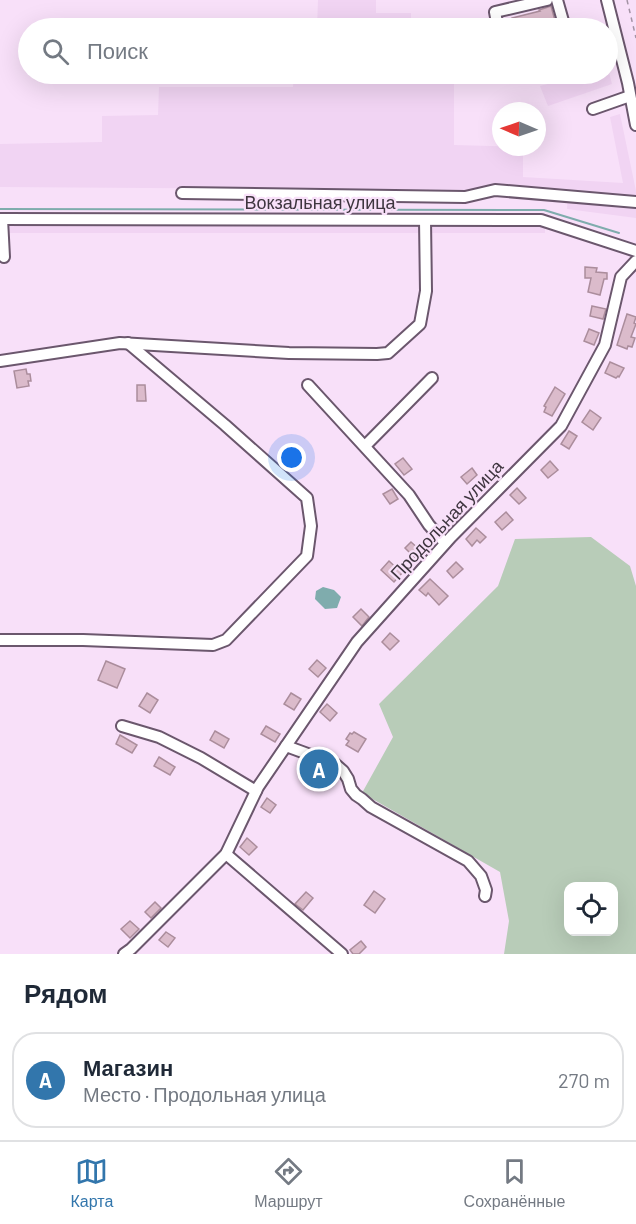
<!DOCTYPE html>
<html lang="ru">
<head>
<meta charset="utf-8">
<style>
  :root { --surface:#fff; --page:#f2f2f3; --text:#1f2937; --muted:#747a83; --line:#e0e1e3; --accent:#3276ac }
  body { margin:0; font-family:Barlow,sans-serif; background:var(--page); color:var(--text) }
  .controls { position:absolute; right:18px; bottom:18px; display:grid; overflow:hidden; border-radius:12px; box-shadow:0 6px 24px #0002 }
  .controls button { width:54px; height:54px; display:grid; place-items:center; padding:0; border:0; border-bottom:2px solid var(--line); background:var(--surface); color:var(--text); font:30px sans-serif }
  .compass { position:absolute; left:492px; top:102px; width:54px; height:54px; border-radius:50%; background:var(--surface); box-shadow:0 6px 24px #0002; rotate:272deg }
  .you { position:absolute; left:292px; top:458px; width:21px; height:21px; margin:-15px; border:4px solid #fff; border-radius:50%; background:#1a73e8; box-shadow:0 0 0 9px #1a73e833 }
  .badge { display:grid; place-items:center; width:39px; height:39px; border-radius:50%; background:var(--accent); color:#fff; font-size:20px; font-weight:700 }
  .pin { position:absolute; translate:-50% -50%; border:3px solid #fff; box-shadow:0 2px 6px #0006 }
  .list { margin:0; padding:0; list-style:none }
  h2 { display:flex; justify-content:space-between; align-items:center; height:78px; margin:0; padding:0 24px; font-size:26px }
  h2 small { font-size:20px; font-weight:400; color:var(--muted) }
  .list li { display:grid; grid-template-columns:39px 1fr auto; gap:18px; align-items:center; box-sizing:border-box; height:96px; margin:0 12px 12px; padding:0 12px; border:2px solid var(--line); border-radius:24px }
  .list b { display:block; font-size:22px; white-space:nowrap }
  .list p { margin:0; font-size:20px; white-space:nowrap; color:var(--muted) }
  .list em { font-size:20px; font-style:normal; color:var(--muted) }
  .icon { flex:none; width:33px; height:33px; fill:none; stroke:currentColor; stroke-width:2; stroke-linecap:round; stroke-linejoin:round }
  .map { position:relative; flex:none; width:636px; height:954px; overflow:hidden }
  .search { position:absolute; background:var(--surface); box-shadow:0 6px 24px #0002; left:18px; right:18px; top:18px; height:66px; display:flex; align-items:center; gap:15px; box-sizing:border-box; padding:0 21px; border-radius:33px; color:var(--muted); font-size:22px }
  .sheet { height:186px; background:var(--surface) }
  nav { display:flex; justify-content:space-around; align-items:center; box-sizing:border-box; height:84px; border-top:2px solid var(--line); background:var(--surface); font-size:16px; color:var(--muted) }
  nav a { display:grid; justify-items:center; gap:3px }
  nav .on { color:var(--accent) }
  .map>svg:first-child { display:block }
</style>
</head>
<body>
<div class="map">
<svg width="636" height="954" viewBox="0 0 636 954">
  <rect width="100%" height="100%" fill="#f8e0f9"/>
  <!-- built -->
  <g fill="#f1d4f3">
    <polygon points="318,0 376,0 376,13 411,13 411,28 317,28"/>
    <polygon points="608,68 612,84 548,106 540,86 588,74 608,74"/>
    <polygon points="294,74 454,74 454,145 523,147 523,177 623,183 610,117 620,114 636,191 636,218 567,209 568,189 499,184 467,190 0,187 0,144 102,142 102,116 158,115 159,87 293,87"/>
    <rect x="0" y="225" width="545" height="8"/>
  </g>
  <!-- green -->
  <path fill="#b8ccb8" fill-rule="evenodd" d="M591,537L630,566L636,586V954H504L509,921L500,872L362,793L393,737L379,704L498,586L515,539ZM568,886H614V932H568Z"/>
  <!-- water -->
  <polygon fill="#7facad" points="323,587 334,590 341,597 337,608 325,609 315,599 316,591"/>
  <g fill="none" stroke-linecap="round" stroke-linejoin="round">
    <!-- stream -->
    <polyline stroke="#7facad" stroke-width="2" points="0,209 544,210 619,233"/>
  </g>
  <!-- building -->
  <g fill="#dbbbcb" stroke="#ab8d9c" stroke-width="1.5">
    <polygon points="551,6 557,28 515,28 512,18 540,11 539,10"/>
    <polygon points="585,267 597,268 596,272 607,273 607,279 604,279 600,295 588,292 591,278 585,278"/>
    <polygon points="592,306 606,309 603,319 590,316"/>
    <polygon points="627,314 636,317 634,323 636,324 631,337 635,338 632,347 628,346 627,349 617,345"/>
    <polygon points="589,329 599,333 594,345 584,341"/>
    <polygon points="610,362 624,368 619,377 618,376 616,378 605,373"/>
    <polygon points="26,369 27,374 30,374 31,381 28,381 29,386 17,388 14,371"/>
    <polygon points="137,385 145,385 146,401 137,401"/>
    <polygon points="555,387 565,394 552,416 544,412 546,407 544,406"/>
    <polygon points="590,410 601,418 593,430 582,422"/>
    <polygon points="569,431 577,436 569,449 561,444"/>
    <polygon points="403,458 412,469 404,475 395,464"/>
    <polygon points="550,461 558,470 548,478 541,470"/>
    <polygon points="472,468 477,475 467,484 461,477"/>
    <polygon points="517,488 526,498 519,504 510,495"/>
    <polygon points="392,489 398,499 390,504 383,494"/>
    <polygon points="456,511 461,516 446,532 443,529 445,527 443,525"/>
    <polygon points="506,512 513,520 502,530 495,522"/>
    <polygon points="476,528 486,537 480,543 477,540 472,546 466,539"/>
    <polygon points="411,542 421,551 415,558 405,548"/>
    <polygon points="389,561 402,573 394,582 381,570"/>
    <polygon points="456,562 463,569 453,578 447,571"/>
    <polygon points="430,579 448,596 439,605 428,593 426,596 419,590"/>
    <polygon points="361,609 369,617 362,626 353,617"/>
    <polygon points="390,633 399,641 390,650 382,642"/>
    <polygon points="317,660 326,668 318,677 309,669"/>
    <polygon points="106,661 125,669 117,688 98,680"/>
    <polygon points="147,693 158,700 150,713 139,706"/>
    <polygon points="291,693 301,699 294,710 284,704"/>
    <polygon points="327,704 337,713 330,721 320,712"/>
    <polygon points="266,726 280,734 275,742 261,734"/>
    <polygon points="215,731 229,739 224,748 210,740"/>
    <polygon points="354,732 366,739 358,752 346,745 349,741 346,739 350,733 352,734"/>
    <polygon points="120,735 137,745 132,753 116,744"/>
    <polygon points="159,757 175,767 170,775 154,766"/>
    <polygon points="267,798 276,805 270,813 261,807"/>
    <polygon points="247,838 257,847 249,855 240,847"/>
    <polygon points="374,891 385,899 375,913 364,905"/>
    <polygon points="306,892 313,898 303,910 295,904"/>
    <polygon points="155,902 161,908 151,918 145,912"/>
    <polygon points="130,921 139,929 130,938 121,929"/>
    <polygon points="166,932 175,938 168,947 159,940"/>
    <polygon points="361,941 366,947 359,954 353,954 350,950"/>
  </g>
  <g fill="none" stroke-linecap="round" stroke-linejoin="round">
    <!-- minor casing -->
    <g stroke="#6b576d" stroke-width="14">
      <g id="minor">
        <polyline points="557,0 565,28"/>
        <polyline points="607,0 628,83 636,125"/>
        <polyline points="498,28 495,12 547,0"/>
        <polyline points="593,109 630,96"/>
        <polyline points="182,193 465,197 495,190 636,202"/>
        <polyline points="0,219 541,220 636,251"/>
        <polyline points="2,219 4,257"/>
        <polyline points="0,361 120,343 289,353 377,354 388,353 420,324 426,291 425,220"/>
        <polyline points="308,385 409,495 429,525 445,543"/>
        <polyline points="365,446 432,378"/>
        <polyline points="0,640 83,640 213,645 226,640 307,556 311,526 307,498 225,425 128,343"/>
        <polyline points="122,726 159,737 201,758 256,791"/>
        <polyline points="286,746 335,764 343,771 348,779 351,789 356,795 362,799 371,807 468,861 481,876 486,890 485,896"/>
        <polyline points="226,854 342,954"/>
        <polyline points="124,954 131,949 226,854 258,787 357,642 451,537 561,426 605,345 621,277 636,261"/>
      </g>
    </g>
    <!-- path -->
    <polyline stroke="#a493a5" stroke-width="1.5" stroke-dasharray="4.5 4.5" stroke-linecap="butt" points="627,0 636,38"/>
    <!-- minor -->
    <use href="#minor" stroke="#fff" stroke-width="10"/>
  </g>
  <g text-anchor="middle" stroke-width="4.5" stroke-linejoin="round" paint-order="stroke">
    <!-- street labels -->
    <g font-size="18" fill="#3e353f" stroke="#f8e0f9">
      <text x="320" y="209">Вокзальная улица</text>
      <text transform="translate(447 520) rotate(-47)" y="6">Продольная улица</text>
    </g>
  </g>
</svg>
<div class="controls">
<button><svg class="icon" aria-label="locate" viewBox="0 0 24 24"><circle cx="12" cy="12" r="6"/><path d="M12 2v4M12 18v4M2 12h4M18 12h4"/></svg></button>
</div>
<svg class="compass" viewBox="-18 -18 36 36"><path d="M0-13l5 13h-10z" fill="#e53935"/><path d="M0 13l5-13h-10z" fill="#747a83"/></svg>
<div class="you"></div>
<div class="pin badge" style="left:319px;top:769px">A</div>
<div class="search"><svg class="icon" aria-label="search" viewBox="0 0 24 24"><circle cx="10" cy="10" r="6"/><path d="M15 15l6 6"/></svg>Поиск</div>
</div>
<section class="sheet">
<h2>Рядом<small></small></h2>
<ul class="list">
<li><span class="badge">A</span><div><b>Магазин</b><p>Место · Продольная улица</p></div><em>270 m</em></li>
</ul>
</section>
<nav>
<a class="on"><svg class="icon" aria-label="map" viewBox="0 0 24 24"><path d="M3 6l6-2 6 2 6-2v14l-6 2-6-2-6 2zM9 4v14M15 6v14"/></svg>Карта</a>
<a><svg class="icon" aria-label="directions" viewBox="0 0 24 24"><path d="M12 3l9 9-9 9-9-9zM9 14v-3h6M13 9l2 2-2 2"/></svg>Маршрут</a>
<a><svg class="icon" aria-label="saved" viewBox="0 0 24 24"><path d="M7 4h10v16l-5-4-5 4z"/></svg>Сохранённые</a>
</nav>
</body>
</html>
